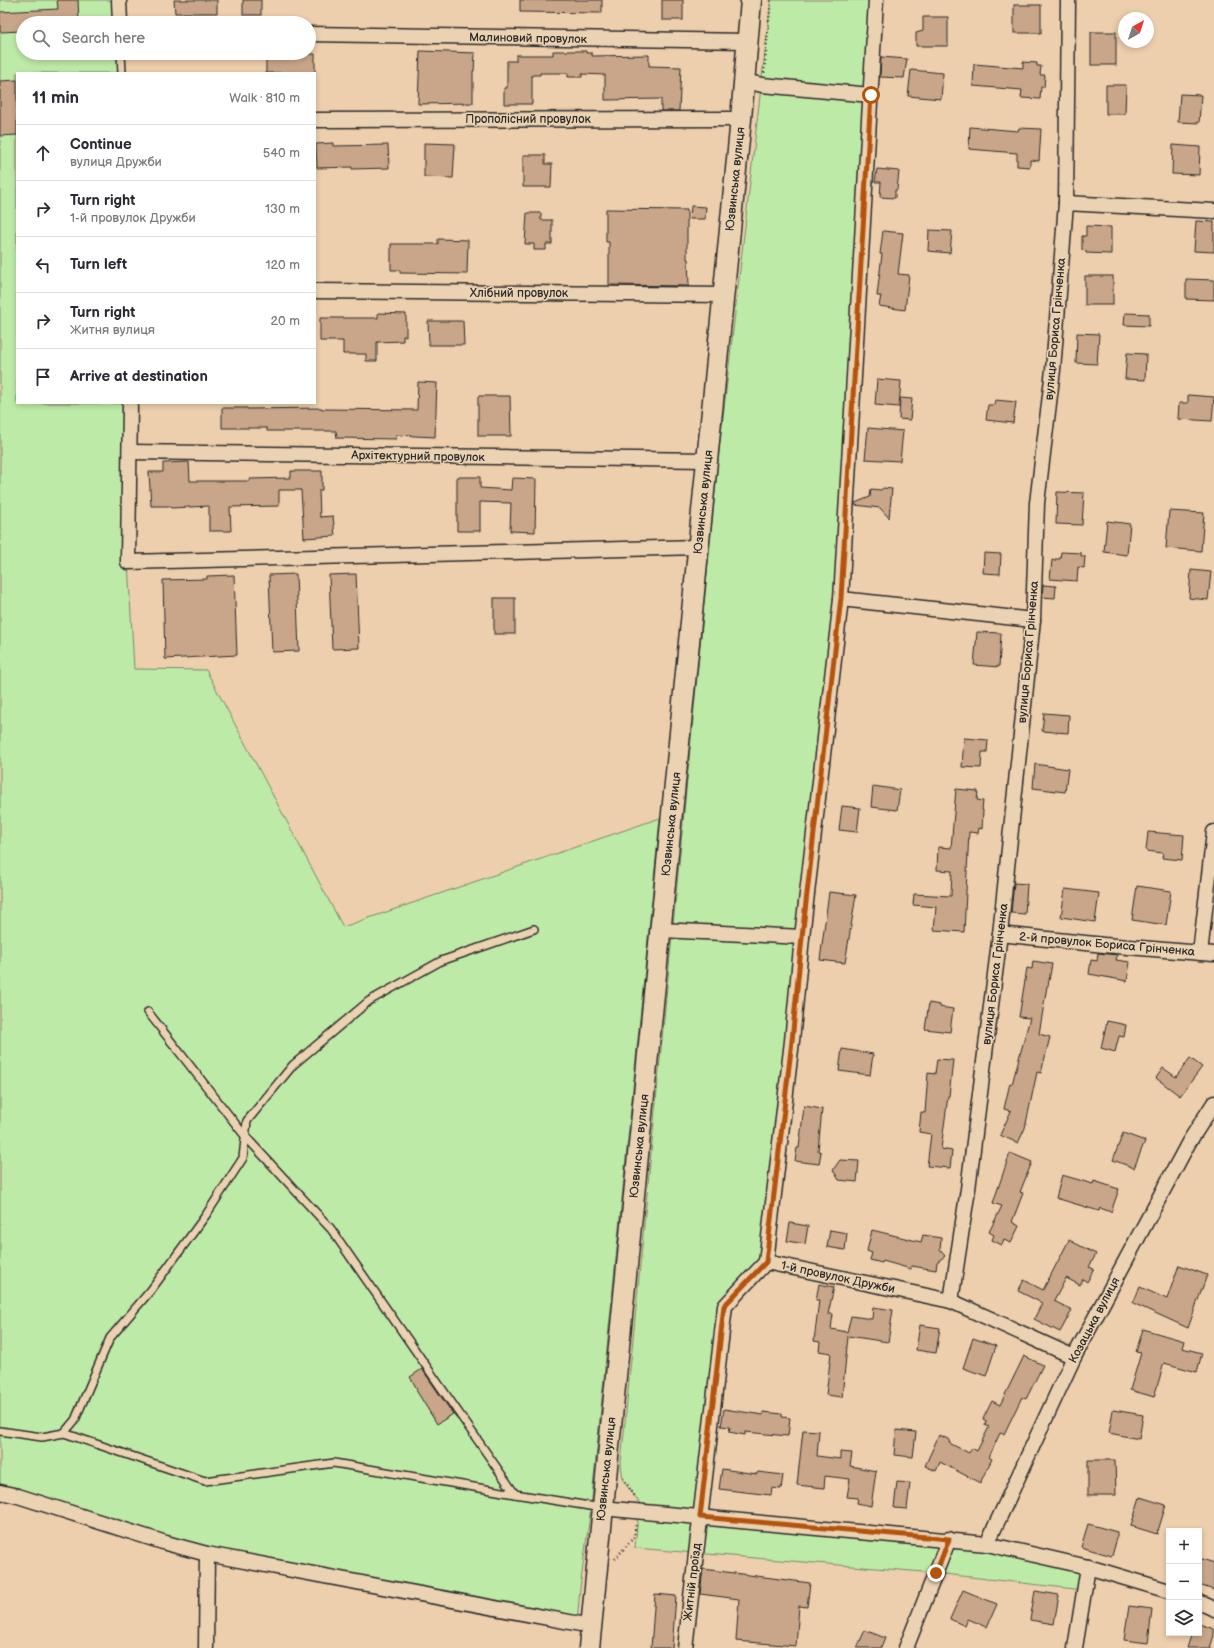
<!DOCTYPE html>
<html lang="en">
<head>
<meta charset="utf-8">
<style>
  :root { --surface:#fff; --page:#f2f2f3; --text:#2b2b33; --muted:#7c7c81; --line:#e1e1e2 }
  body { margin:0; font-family:"Balsamiq Sans",sans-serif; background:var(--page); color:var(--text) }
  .controls { position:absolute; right:12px; bottom:12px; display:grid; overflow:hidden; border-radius:0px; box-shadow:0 2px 6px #0003 }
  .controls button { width:36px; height:36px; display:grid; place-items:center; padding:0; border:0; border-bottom:1px solid var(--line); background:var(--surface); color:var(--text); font:20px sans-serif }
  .compass { position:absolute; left:1118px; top:12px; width:36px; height:36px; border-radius:50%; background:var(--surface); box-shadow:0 2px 6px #0003; rotate:39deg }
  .stop { position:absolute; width:12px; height:12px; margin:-9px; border:3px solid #b45309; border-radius:50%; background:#fff }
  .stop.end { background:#b45309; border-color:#fff; box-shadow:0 1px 4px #0008 }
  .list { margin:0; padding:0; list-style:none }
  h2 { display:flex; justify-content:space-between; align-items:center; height:52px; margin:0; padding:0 16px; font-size:17px }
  h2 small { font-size:13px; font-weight:400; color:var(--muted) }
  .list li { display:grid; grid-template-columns:26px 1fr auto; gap:12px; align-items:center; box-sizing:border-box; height:56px; padding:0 16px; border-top:1px solid var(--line) }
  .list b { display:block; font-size:15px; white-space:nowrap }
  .list p { margin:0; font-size:13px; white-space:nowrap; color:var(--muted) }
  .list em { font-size:13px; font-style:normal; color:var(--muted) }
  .icon { flex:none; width:22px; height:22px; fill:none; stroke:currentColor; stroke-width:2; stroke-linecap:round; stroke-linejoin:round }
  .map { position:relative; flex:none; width:1214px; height:1648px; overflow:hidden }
  .search { position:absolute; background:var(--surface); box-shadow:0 2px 6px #0003; left:16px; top:16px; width:300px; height:44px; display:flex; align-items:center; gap:10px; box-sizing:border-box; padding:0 14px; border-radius:22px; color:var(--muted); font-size:15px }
  .panel { position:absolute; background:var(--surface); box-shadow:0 2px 6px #0003; left:16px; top:72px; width:300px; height:332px; border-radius:0px }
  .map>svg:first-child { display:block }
</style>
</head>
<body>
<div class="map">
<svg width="1214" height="1648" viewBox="0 0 1214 1648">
  <rect width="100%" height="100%" fill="#edcead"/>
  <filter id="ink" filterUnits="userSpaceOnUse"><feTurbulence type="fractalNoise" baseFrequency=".025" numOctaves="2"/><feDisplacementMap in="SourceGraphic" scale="8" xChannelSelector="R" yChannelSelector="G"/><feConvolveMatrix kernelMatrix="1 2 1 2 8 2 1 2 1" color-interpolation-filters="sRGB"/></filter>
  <g filter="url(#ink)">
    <!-- green -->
    <g fill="#beeaa7" stroke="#748a69">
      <polygon points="0,0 118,0 119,23 23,23 23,53 120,53 121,73 17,73 17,403 130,403 128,562 134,669 206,670 343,927 660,818 591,1507 580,1588 577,1623 207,1554 0,1492"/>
      <polygon points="771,0 876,0 841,599 766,1262 725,1307 700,1517 949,1539 1088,1567 1083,1590 936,1573 635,1548 639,1502 623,1480 621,1463 718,461"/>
    </g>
    <!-- building -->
    <g fill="#c9a689" stroke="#2b2b2b">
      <polygon points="57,0 78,0 79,23 23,23 23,31 0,32 0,12 58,9"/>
      <polygon points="174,0 217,0 217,13 175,13"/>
      <rect x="243" y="0" width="18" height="15"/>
      <polygon points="520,0 602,0 602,13 520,12"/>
      <rect x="662" y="0" width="21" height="20"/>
      <rect x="1014" y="5" width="27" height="28"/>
      <polygon points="923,17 948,17 948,46 916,46 916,33 923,31"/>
      <rect x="1091" y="32" width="25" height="33"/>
      <polygon points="420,51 475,53 474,71 473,71 473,103 418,104"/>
      <polygon points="553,51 586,51 586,53 592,53 592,56 649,55 649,66 681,67 679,111 661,111 661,99 605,100 605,75 582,74 582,77 568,77 568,73 540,73 540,75 532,75 532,104 504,104 504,88 507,88 507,61 516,61 516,55 553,55"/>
      <polygon points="296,54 315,54 315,73 266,73 266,55 296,55"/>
      <polygon points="881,57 907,59 904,78 880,77"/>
      <polygon points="1023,62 1037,63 1037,66 1041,66 1040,75 1045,75 1044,87 1041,87 1040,99 1021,98 1022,90 973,86 974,64 1023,68"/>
      <polygon points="911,70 943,73 941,99 908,96"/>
      <polygon points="17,80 17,135 0,136 0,81"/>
      <polygon points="1106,85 1126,85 1125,114 1106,114"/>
      <polygon points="1180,94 1201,95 1199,123 1178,122"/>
      <polygon points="970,127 1018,131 1019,128 1041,129 1039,161 1030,160 1030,167 1017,166 1017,153 969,149"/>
      <polygon points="333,143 333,146 388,145 389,168 352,169 352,167 317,168 316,144"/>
      <polygon points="424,143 455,144 453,178 424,177"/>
      <polygon points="1173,145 1200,147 1199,175 1172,174"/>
      <polygon points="523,155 545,155 545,164 552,164 551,187 523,187"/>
      <polygon points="877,169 899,171 897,190 895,190 895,198 880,197 881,182 875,182"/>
      <polygon points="691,206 706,207 705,219 690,219"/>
      <polygon points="606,209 687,210 687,259 688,259 689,286 609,285 609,242 606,242"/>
      <polygon points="527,213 541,213 541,220 552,220 552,244 546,244 546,250 534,250 534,244 525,244"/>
      <polygon points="1196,221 1214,222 1214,252 1194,251"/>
      <polygon points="1086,226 1111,227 1111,254 1086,253 1086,251 1082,250 1082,236 1086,236"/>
      <polygon points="929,230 952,231 950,253 928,251"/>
      <polygon points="883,231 903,233 898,274 909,275 905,310 879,306 881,296 877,296 882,254 880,254"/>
      <polygon points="438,239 468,240 467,274 400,273 400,270 391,270 391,244 438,244"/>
      <rect x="1085" y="276" width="28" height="29"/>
      <polygon points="1186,279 1214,280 1214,300 1186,299"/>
      <polygon points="378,313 406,314 406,336 403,336 403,341 377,342 377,361 366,361 366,354 343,354 343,341 320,341 320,318 378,318"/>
      <polygon points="1125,313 1149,314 1149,326 1124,325"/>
      <polygon points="428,321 463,321 464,345 429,345"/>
      <polygon points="1077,333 1099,334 1097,364 1076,363"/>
      <polygon points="1127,353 1146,354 1145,380 1125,379"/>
      <polygon points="877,379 901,381 899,407 875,405"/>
      <polygon points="418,382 437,383 435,437 396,435 396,439 337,438 336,431 267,431 267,428 222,428 222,408 247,408 247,409 322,408 322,409 417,410"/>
      <polygon points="1188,395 1214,397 1212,421 1178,419 1179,403 1188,403"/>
      <polygon points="478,396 510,396 511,436 478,436"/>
      <polygon points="900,398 912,399 910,420 899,419"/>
      <polygon points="995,400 1016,402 1013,423 986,420 988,405 994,405"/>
      <polygon points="868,428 903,431 900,461 865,459"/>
      <polygon points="189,462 190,481 250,481 250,479 291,478 291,471 322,471 322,490 319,490 320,517 333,516 335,536 304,538 301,490 279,490 279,506 230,507 231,531 209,531 209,506 171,508 171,506 151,506 149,472 163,472 163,463"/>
      <polygon points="457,477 480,477 480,488 511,490 512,478 536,479 535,532 510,531 511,503 480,502 480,531 457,531"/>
      <polygon points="883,488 892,489 889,518 880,508 855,505 855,503 870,497 871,489 881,490"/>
      <polygon points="1057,492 1084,493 1082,525 1056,524"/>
      <polygon points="1169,511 1204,513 1201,551 1166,548"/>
      <polygon points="1107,521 1130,524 1127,555 1104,552"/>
      <polygon points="1061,552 1081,553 1081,556 1085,556 1084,568 1078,567 1077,581 1050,579 1052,560 1055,561 1055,559 1060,559"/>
      <polygon points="984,553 1001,554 1000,574 983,573"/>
      <polygon points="1191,570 1211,572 1208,600 1189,598"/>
      <polygon points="296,574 299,651 272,652 269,575"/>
      <polygon points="356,574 359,648 332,649 329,575"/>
      <polygon points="234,575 237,655 165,659 163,580 207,579 207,576"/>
      <polygon points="1043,585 1056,586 1055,598 1042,597"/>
      <rect x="494" y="598" width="21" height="36"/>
      <polygon points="977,632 1001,633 999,667 974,665"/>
      <polygon points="1044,713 1069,715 1068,733 1042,731"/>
      <polygon points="964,738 988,740 987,752 982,752 981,768 962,767"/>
      <polygon points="1035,764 1068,769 1065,792 1033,788"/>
      <polygon points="873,786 900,790 897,810 871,807"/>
      <polygon points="956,789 978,791 977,800 983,801 982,810 983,810 982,829 979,828 978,833 969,832 964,932 934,930 936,907 913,905 914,894 951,896 952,871 937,870 938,847 951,848"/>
      <polygon points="842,806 860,808 857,832 839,830"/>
      <polygon points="1148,832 1184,835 1182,860 1162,858 1163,853 1146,851"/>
      <polygon points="1014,883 1027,884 1025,914 1011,913"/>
      <polygon points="1137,886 1171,891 1166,925 1132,920"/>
      <polygon points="1065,889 1099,893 1095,922 1061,917"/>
      <polygon points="829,892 856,895 845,963 820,960"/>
      <polygon points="1098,953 1117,955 1116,960 1130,962 1127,981 1089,974 1091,960 1097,961"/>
      <polygon points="1033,961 1052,964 1048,986 1047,986 1039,1034 1050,1037 1041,1073 1037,1072 1025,1128 1018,1143 1000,1135 1011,1111 1004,1109 1010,1083 1012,1084 1030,1018 1019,1017 1027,968 1032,969"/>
      <polygon points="929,1003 940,1005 940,1007 953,1009 950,1032 925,1029"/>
      <polygon points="1107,1021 1126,1025 1124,1037 1119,1036 1115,1052 1101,1048"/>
      <polygon points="842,1049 873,1054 870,1075 839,1071"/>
      <polygon points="1190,1058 1202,1067 1180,1096 1156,1078 1163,1068 1176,1077"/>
      <polygon points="937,1059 953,1060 949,1096 948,1096 941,1149 952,1151 950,1168 927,1166 931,1134 919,1132 921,1112 925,1113 928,1073 935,1074"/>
      <polygon points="804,1106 822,1109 818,1151 821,1152 819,1164 795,1161 797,1148 799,1148"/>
      <polygon points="1123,1133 1145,1141 1134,1168 1113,1160"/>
      <polygon points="1010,1153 1032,1162 1020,1192 1023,1193 1012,1222 1019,1226 1011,1243 1004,1240 1002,1245 992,1240 994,1235 989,1232 1002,1206 993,1203"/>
      <polygon points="840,1160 859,1161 857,1182 839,1180 833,1170"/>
      <polygon points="1062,1175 1093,1184 1094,1181 1119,1189 1111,1212 1100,1208 1099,1211 1056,1198"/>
      <polygon points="790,1223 808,1226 805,1244 787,1241"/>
      <polygon points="830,1230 847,1233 845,1250 827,1247"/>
      <polygon points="872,1230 921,1242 923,1235 941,1238 940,1250 945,1256 937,1262 936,1270 912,1266 911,1269 883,1261 882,1263 870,1260 872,1253 867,1251"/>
      <polygon points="1069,1240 1096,1254 1089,1267 1094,1269 1087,1282 1083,1279 1080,1285 1066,1278 1054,1301 1072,1310 1060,1332 1034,1319 1042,1303 1018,1291 1024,1280 1043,1290"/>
      <polygon points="1179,1265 1207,1275 1188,1328 1133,1303 1140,1287 1167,1299"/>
      <polygon points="819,1284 834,1287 828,1314 833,1314 831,1329 847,1332 851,1316 872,1319 873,1307 893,1310 888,1342 848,1336 842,1397 826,1395 831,1353 819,1351 820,1342 814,1341 819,1300 816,1300"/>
      <polygon points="920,1325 940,1328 936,1353 916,1350"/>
      <polygon points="1143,1329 1184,1341 1182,1348 1202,1353 1197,1372 1164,1363 1154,1397 1130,1390 1141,1353 1136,1352"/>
      <polygon points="973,1338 996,1346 986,1376 963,1368"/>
      <polygon points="1024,1356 1043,1365 1026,1399 1022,1397 1004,1434 1000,1433 989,1457 992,1459 980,1483 940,1462 936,1471 925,1466 939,1435 950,1440 949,1443 969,1453 972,1448 977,1451 989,1427 985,1425 986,1421 983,1419 992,1401 1000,1405"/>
      <polygon points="422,1369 453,1414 437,1424 416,1390 417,1389 410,1377"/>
      <polygon points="724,1409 763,1415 763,1412 782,1414 782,1417 790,1418 788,1436 745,1432 745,1435 729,1432 730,1427 721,1426"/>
      <polygon points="1113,1410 1143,1415 1139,1439 1109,1433"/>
      <polygon points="803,1430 819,1431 817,1456 840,1459 840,1452 852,1453 850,1466 876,1471 871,1506 857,1503 858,1498 847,1497 850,1479 825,1476 824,1488 797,1485"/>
      <polygon points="896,1430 916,1432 913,1457 894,1455"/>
      <polygon points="1088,1460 1115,1460 1116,1495 1088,1495"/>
      <polygon points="722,1469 757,1474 758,1472 783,1475 781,1489 772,1488 771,1495 719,1489"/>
      <polygon points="897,1482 910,1483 907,1509 894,1508"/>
      <polygon points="1140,1497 1166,1505 1157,1534 1131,1526"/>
      <polygon points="1088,1524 1117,1532 1117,1538 1112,1556 1081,1547"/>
      <polygon points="1199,1558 1214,1563 1214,1590 1199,1585"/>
      <polygon points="703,1569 810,1583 807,1607 799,1606 796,1646 736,1641 739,1599 700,1594"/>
      <polygon points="963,1590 997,1604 987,1627 968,1619 965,1626 950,1619"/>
      <polygon points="1035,1591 1059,1595 1054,1624 1030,1620"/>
      <polygon points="655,1594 676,1596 672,1648 651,1648"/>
      <polygon points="1129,1606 1152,1609 1148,1643 1124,1640"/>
      <polygon points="1199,1624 1214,1629 1214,1635 1210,1648 1187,1648 1192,1633 1199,1633"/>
      <polygon points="865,1630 885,1638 881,1648 857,1648"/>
    </g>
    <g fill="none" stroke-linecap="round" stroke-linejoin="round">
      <!-- service casing -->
      <g stroke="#2b2b2b" stroke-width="10">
        <g id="service">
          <polyline points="121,53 122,73"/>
          <polyline points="148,1012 245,1136 331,1229 515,1494 602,1508"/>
          <polyline points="0,1431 42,1437 64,1433 75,1420 110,1338 151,1290 206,1215 243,1158 247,1121 293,1065 369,1001 441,961 534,929"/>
          <polyline points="64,1433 205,1481 334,1463 515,1494"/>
        </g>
      </g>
      <!-- minor casing -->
      <g stroke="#2b2b2b" stroke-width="17">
        <g id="minor">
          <polyline points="119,0 120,23"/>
          <polyline points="309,34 747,41"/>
          <polyline points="744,81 762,85 871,95"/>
          <polyline points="315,120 741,119"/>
          <polyline points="1066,203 1214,211"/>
          <polyline points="315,291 723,295"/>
          <polyline points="130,403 128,562 698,547"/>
          <polyline points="130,452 707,460"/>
          <polyline points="841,599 1033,620"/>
          <polyline points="661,930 802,937"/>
          <polyline points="1000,934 1104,945 1214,954"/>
          <polyline points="1200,953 1214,832"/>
          <polyline points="766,1262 792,1041 802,937 841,599 876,0"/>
          <polyline points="951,1301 968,1189 1000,934 1033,620 1037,503 1053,370 1066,203 1068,0"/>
          <polyline points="0,1492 18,1496 166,1543 207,1554 591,1626"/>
          <polyline points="602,1508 987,1544 1088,1567 1169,1591"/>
          <polyline points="987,1544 1074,1357 1189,1142 1214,1103"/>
          <polyline points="1199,1602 1214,1609"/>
          <polyline points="206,1648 207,1554"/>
          <polyline points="685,1648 725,1306 766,1262 951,1301 1074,1357"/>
          <polyline points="906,1648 949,1539"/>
          <polyline points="1075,1648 1088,1567"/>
        </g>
      </g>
      <!-- secondary casing -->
      <g stroke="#2b2b2b" stroke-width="23">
        <polyline id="secondary" points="589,1648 741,119 751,0"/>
      </g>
      <!-- path -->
      <g stroke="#2b2b2b" stroke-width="2.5" stroke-dasharray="1 3" stroke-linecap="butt">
        <polyline points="764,73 771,0"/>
        <polyline points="623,1478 636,1498"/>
        <polyline points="615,1559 634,1537 636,1525"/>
      </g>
      <!-- service -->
      <use href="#service" stroke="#ebd2b3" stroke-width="7"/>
      <!-- minor -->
      <use href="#minor" stroke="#ebd2b3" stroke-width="14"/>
      <!-- secondary -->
      <use href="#secondary" stroke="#ebd2b3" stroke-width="20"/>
    </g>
  </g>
  <g fill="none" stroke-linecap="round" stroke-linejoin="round" filter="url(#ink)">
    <!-- route -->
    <polyline stroke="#b45309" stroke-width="5" points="871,95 841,598 802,937 792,1041 766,1262 724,1306 700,1517 949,1539 936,1573"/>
  </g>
  <g text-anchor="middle" stroke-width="3" stroke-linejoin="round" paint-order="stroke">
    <!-- street labels -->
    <g font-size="12" fill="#2b2b2b" stroke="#ebd2b3">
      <text transform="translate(528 38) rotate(1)" y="4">Малиновий провулок</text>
      <text x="528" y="123">Прополісний провулок</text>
      <text transform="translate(735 179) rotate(-84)" y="4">Юзвинська вулиця</text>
      <text x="519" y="297">Хлібний провулок</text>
      <text transform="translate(1055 329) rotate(-85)" y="4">вулиця Бориса Грінченка</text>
      <text transform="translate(418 456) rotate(1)" y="4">Архітектурний провулок</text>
      <text transform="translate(703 502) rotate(-84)" y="4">Юзвинська вулиця</text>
      <text transform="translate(1028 652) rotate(-85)" y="4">вулиця Бориса Грінченка</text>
      <text transform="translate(671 824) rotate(-84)" y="4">Юзвинська вулиця</text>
      <text transform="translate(1107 944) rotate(5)" y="4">2-й провулок Бориса Грінченка</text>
      <text transform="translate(995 974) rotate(-83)" y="4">вулиця Бориса Грінченка</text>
      <text transform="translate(639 1146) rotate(-84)" y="4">Юзвинська вулиця</text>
      <text transform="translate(838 1277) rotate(12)" y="4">1-й провулок Дружби</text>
      <text transform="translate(1094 1320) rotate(-62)" y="4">Козацька вулиця</text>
      <text transform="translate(606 1469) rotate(-84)" y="4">Юзвинська вулиця</text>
      <text transform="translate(692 1582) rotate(-83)" y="4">Житній проїзд</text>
    </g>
  </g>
</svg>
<div class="controls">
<button>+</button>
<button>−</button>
<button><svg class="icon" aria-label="layers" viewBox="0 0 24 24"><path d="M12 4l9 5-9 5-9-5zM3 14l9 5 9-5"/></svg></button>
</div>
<svg class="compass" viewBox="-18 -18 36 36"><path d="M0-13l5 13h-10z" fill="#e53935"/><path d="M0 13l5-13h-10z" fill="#7c7c81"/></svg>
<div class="stop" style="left:871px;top:95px"></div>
<div class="stop end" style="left:936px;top:1573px"></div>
<div class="search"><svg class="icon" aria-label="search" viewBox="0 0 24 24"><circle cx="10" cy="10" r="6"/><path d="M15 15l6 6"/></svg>Search here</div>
<section class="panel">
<h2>11 min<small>Walk · 810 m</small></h2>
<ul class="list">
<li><svg class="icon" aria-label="ahead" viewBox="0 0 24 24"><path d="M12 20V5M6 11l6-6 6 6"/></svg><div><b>Continue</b><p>вулиця Дружби</p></div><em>540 m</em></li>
<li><svg class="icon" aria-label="right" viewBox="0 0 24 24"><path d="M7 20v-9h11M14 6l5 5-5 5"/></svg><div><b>Turn right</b><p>1-й провулок Дружби</p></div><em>130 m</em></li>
<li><svg class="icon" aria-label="left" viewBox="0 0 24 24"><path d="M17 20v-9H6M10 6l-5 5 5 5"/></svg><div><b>Turn left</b></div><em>120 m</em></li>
<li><svg class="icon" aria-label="right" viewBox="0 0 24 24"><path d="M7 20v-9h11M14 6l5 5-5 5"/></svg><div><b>Turn right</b><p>Житня вулиця</p></div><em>20 m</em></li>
<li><svg class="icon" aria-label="arrive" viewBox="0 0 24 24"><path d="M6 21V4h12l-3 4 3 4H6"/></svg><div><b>Arrive at destination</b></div></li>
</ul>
</section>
</div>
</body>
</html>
